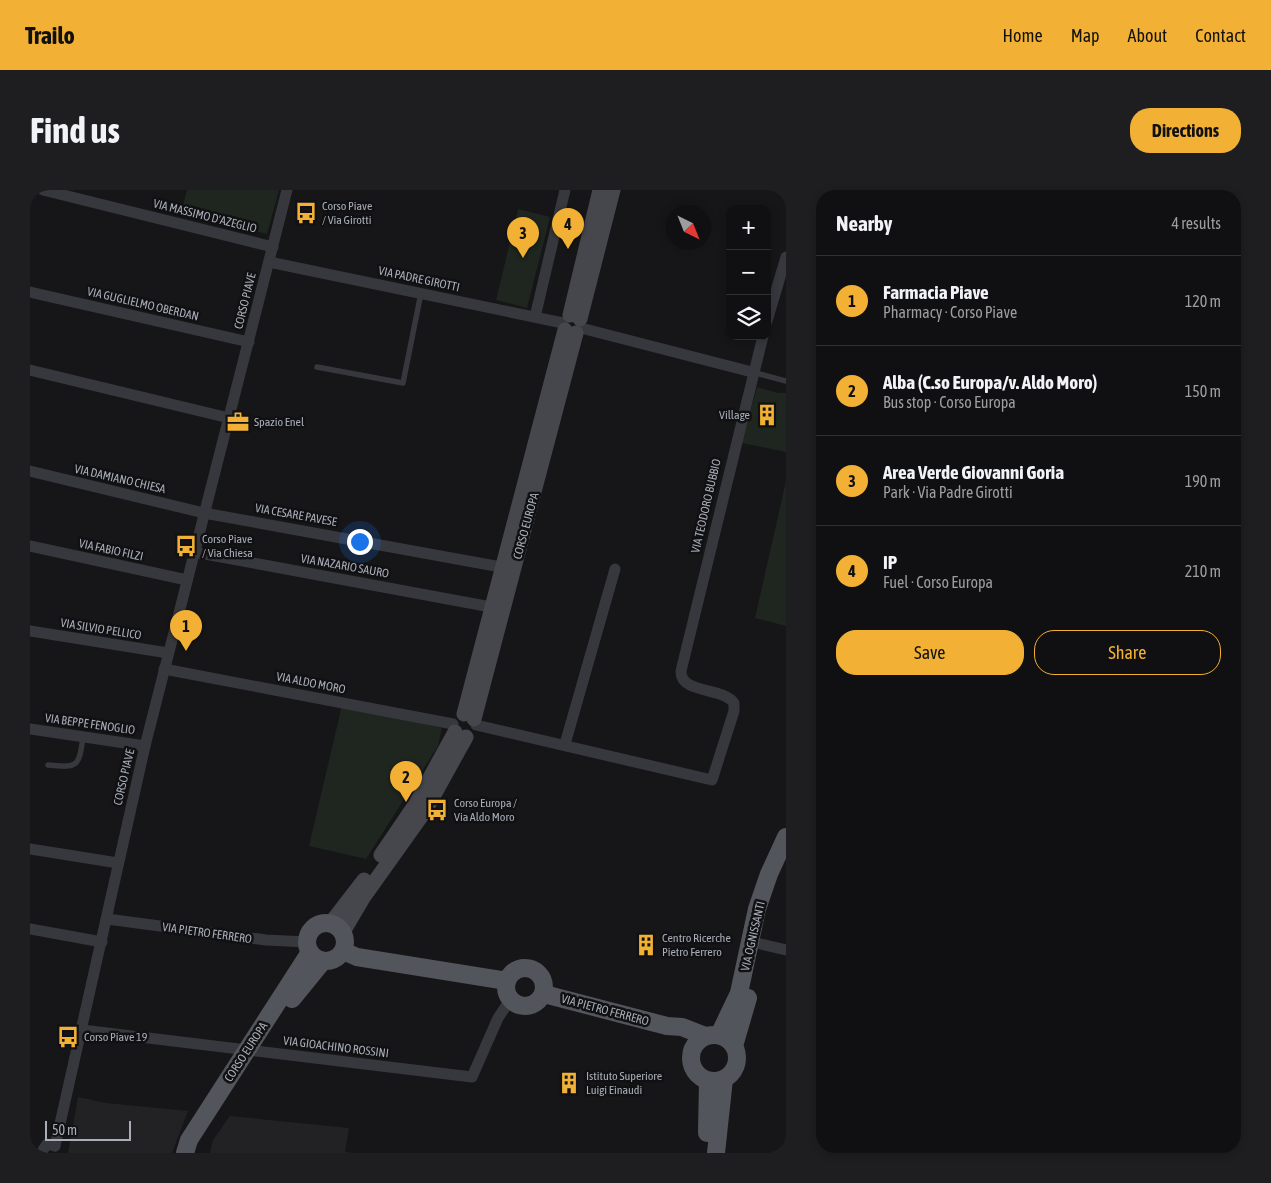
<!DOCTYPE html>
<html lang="en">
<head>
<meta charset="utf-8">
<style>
  :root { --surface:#101012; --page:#1e1e20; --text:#f1f3f6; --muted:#9c9d9f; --line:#303032; --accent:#f2b134 }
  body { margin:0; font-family:"Asap Condensed",sans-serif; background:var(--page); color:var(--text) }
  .controls { position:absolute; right:15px; top:15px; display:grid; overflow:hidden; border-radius:10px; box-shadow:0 2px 8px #0003 }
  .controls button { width:45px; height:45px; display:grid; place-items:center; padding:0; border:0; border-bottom:1px solid var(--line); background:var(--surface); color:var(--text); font:25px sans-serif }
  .compass { position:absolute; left:636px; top:15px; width:45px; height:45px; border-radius:50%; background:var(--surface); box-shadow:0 2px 8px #0003; rotate:137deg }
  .scale { position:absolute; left:15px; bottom:12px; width:86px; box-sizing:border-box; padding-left:5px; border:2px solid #a8adb8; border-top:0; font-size:14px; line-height:18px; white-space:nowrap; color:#a8adb8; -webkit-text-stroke:4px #111113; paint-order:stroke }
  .you { position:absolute; left:329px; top:351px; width:18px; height:18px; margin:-12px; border:4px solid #fff; border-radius:50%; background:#1a73e8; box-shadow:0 0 0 8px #1a73e833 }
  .badge { display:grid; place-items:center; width:32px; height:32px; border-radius:50%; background:var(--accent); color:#111; font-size:16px; font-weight:700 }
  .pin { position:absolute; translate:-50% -41px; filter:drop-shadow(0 1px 2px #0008) }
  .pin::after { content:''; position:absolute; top:26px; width:18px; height:15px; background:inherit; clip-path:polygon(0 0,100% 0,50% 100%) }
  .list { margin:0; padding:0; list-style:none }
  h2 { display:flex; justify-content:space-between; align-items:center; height:65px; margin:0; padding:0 20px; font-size:21px }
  h2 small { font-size:16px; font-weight:400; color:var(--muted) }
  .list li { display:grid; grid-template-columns:32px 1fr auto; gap:15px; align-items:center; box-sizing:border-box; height:90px; padding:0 20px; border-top:1px solid var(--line) }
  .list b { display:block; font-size:19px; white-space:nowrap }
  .list p { margin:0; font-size:16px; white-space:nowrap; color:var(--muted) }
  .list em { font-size:16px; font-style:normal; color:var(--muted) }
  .actions { display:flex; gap:10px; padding:15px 20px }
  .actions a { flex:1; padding:11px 0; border:1px solid var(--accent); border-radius:20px; text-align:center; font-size:18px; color:var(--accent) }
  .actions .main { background:var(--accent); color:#111 }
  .icon { flex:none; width:28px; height:28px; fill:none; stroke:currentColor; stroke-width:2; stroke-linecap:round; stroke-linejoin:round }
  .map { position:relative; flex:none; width:756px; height:963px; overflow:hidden; border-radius:20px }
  header { display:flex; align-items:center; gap:30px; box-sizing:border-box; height:70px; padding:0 25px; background:var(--accent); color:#111 }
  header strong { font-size:24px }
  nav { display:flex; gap:28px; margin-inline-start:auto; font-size:18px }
  .intro { display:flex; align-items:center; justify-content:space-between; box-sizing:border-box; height:120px; padding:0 30px }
  h1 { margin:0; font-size:35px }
  .button { padding:12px 22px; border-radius:20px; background:var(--accent); color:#111; font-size:18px; font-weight:700 }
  main { display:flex; gap:30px; padding:0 30px }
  aside { flex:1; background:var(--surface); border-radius:20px; box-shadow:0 2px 8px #0003 }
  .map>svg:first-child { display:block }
</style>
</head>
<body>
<header>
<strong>Trailo</strong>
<nav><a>Home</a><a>Map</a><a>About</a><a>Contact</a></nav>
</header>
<div class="intro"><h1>Find us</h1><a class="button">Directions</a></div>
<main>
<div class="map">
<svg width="756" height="963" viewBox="0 0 756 963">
  <rect width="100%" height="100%" fill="#161618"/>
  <!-- built -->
  <g fill="#222225">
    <polygon points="48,907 76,913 158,921 142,963 38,963"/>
    <polygon points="200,926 319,938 315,962 323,963 180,963 183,950"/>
  </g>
  <!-- green -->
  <g fill="#1e261f">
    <polygon points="157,0 249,0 237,44 151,23"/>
    <polygon points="488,19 520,27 497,118 466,110"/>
    <polygon points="727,197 748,203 756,203 756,262 712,253"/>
    <polygon points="756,291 756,436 725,428"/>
    <polygon points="312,515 412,538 408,556 336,669 279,656"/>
  </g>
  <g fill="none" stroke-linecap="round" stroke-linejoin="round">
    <!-- service -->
    <g stroke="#37383d" stroke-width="5.5">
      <polyline points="287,177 373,193 391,103"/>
      <polyline points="722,182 756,191"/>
      <path d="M18,575C48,578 49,577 53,547"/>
    </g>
    <!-- minor -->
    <g stroke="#37383d" stroke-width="11">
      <polyline points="13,0 243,57"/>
      <polyline points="239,72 533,133"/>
      <polyline points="0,102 219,152"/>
      <polyline points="505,127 535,0"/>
      <polyline points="737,131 756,67"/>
      <polyline points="551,138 722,182"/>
      <polyline points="0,180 199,228"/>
      <polyline points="0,281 174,323 471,377"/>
      <polyline points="0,356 157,390"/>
      <polyline points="164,362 461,417"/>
      <polyline points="0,441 138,463"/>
      <polyline points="134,479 423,534"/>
      <path d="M446,535L682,590L704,521V513C693,497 650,504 651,481L733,146"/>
      <polyline points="0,539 115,556"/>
      <polyline points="535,554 585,379"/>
      <polyline points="0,659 88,673"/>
      <polyline points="77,729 236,750 277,752"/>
      <polyline points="0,739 72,752"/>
      <polyline points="731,754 756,760"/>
      <polyline points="52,840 442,887 468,828 480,810"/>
      <polyline points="25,956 115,556 257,0"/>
      <polyline points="11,963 17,954 25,956"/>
    </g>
    <!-- secondary -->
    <g stroke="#45474d" stroke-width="15">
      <polyline points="540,125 570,0"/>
      <polyline points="550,129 583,0"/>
      <polyline points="434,524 535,140"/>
      <polyline points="444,529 546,143"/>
      <polyline points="351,665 385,615 425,542"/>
      <polyline points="300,734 334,690"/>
      <polyline points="313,742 333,708 395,621 436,547"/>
    </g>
    <!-- primary -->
    <g stroke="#53555c" stroke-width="18">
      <circle cx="296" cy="752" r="19"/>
      <polyline points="313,761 327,767 477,791"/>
      <circle cx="495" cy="797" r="19"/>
      <polyline points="514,804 637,836 652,837 675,846"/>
      <polyline points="262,809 293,771"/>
      <circle cx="684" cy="868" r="23"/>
      <polyline points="689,845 709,803 727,719 739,684 756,647"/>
      <polyline points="704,856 718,808"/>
      <polyline points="677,943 678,891"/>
      <polyline points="155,963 159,950 280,762"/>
      <polyline points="686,963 694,889"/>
    </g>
  </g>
  <!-- icons -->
  <defs>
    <g id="bus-bare" transform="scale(1.725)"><path d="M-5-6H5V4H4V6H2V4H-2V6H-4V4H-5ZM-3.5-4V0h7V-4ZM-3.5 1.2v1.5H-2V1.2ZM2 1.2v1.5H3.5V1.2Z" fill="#f2b134" stroke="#111113" stroke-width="2.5" paint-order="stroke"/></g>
    <g id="building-bare" transform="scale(1.725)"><path d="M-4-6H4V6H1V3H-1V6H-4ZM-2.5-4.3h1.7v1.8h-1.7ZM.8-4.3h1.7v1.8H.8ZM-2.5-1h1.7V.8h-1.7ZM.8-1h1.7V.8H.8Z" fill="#f2b134" stroke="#111113" stroke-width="2.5" paint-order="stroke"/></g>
    <g id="office-bare" transform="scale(1.725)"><path d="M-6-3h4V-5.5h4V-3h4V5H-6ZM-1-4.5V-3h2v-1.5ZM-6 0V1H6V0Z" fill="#f2b134" stroke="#111113" stroke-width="2.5" paint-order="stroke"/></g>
  </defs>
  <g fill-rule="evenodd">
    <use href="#bus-bare" x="276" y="23"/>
    <use href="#building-bare" x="737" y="225"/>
    <use href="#office-bare" x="208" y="232"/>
    <use href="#bus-bare" x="156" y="356"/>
    <use href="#bus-bare" x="407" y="620"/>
    <use href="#building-bare" x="616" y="755"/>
    <use href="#bus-bare" x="38" y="847"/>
    <use href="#building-bare" x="539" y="893"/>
  </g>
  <g text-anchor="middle" stroke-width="5" stroke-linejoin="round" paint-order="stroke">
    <!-- poi labels -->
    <g font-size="12" fill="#a8adb8" stroke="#111113" text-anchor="start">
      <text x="292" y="20">Corso Piave<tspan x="292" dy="14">/ Via Girotti</tspan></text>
      <text x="720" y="229" text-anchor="end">Village</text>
      <text x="224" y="236">Spazio Enel</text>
      <text x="172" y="353">Corso Piave<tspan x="172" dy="14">/ Via Chiesa</tspan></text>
      <text x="424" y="617">Corso Europa /<tspan x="424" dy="14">Via Aldo Moro</tspan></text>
      <text x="632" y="752">Centro Ricerche<tspan x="632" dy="14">Pietro Ferrero</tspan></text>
      <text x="54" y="851">Corso Piave 19</text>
      <text x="556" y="890">Istituto Superiore<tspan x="556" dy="14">Luigi Einaudi</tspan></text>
    </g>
    <!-- street labels -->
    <g font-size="12" fill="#a8adb8" stroke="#111113">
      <text transform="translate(175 26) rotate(14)" y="4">VIA MASSIMO D'AZEGLIO</text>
      <text transform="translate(389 89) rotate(12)" y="4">VIA PADRE GIROTTI</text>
      <text transform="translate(215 111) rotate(-76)" y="4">CORSO PIAVE</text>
      <text transform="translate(113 114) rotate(13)" y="4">VIA GUGLIELMO OBERDAN</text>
      <text transform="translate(90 289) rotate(13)" y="4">VIA DAMIANO CHIESA</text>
      <text transform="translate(676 316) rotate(-77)" y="4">VIA TEODORO BUBBIO</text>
      <text transform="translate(266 325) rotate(10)" y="4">VIA CESARE PAVESE</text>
      <text transform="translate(496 336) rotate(-75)" y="4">CORSO EUROPA</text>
      <text transform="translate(81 360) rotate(12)" y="4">VIA FABIO FILZI</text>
      <text transform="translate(315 376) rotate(10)" y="4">VIA NAZARIO SAURO</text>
      <text transform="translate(71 439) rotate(9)" y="4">VIA SILVIO PELLICO</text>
      <text transform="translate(281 493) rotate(11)" y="4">VIA ALDO MORO</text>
      <text transform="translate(60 534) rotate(8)" y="4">VIA BEPPE FENOGLIO</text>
      <text transform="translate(94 587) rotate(-77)" y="4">CORSO PIAVE</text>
      <text transform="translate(177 743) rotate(8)" y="4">VIA PIETRO FERRERO</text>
      <text transform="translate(723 746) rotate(-77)" y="4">VIA OGNISSANTI</text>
      <text transform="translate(575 820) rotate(15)" y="4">VIA PIETRO FERRERO</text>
      <text transform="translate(306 857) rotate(7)" y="4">VIA GIOACHINO ROSSINI</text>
      <text transform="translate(216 862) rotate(-57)" y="4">CORSO EUROPA</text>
    </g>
  </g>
</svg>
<div class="controls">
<button>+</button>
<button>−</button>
<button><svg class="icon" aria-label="layers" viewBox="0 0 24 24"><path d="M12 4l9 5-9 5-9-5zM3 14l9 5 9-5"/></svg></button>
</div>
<svg class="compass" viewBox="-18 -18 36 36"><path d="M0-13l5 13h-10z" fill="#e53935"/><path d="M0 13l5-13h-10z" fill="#9c9d9f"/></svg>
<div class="scale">50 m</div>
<div class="you"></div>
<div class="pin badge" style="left:156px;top:461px">1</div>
<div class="pin badge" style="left:376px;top:612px">2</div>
<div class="pin badge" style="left:493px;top:68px">3</div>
<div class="pin badge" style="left:538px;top:59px">4</div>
</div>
<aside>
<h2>Nearby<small>4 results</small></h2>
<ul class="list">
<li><span class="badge">1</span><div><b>Farmacia Piave</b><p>Pharmacy · Corso Piave</p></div><em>120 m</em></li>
<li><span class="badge">2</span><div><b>Alba (C.so Europa/v. Aldo Moro)</b><p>Bus stop · Corso Europa</p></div><em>150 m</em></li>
<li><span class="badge">3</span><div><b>Area Verde Giovanni Goria</b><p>Park · Via Padre Girotti</p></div><em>190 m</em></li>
<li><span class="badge">4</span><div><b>IP</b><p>Fuel · Corso Europa</p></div><em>210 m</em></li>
</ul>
<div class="actions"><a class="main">Save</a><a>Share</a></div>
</aside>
</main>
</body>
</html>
